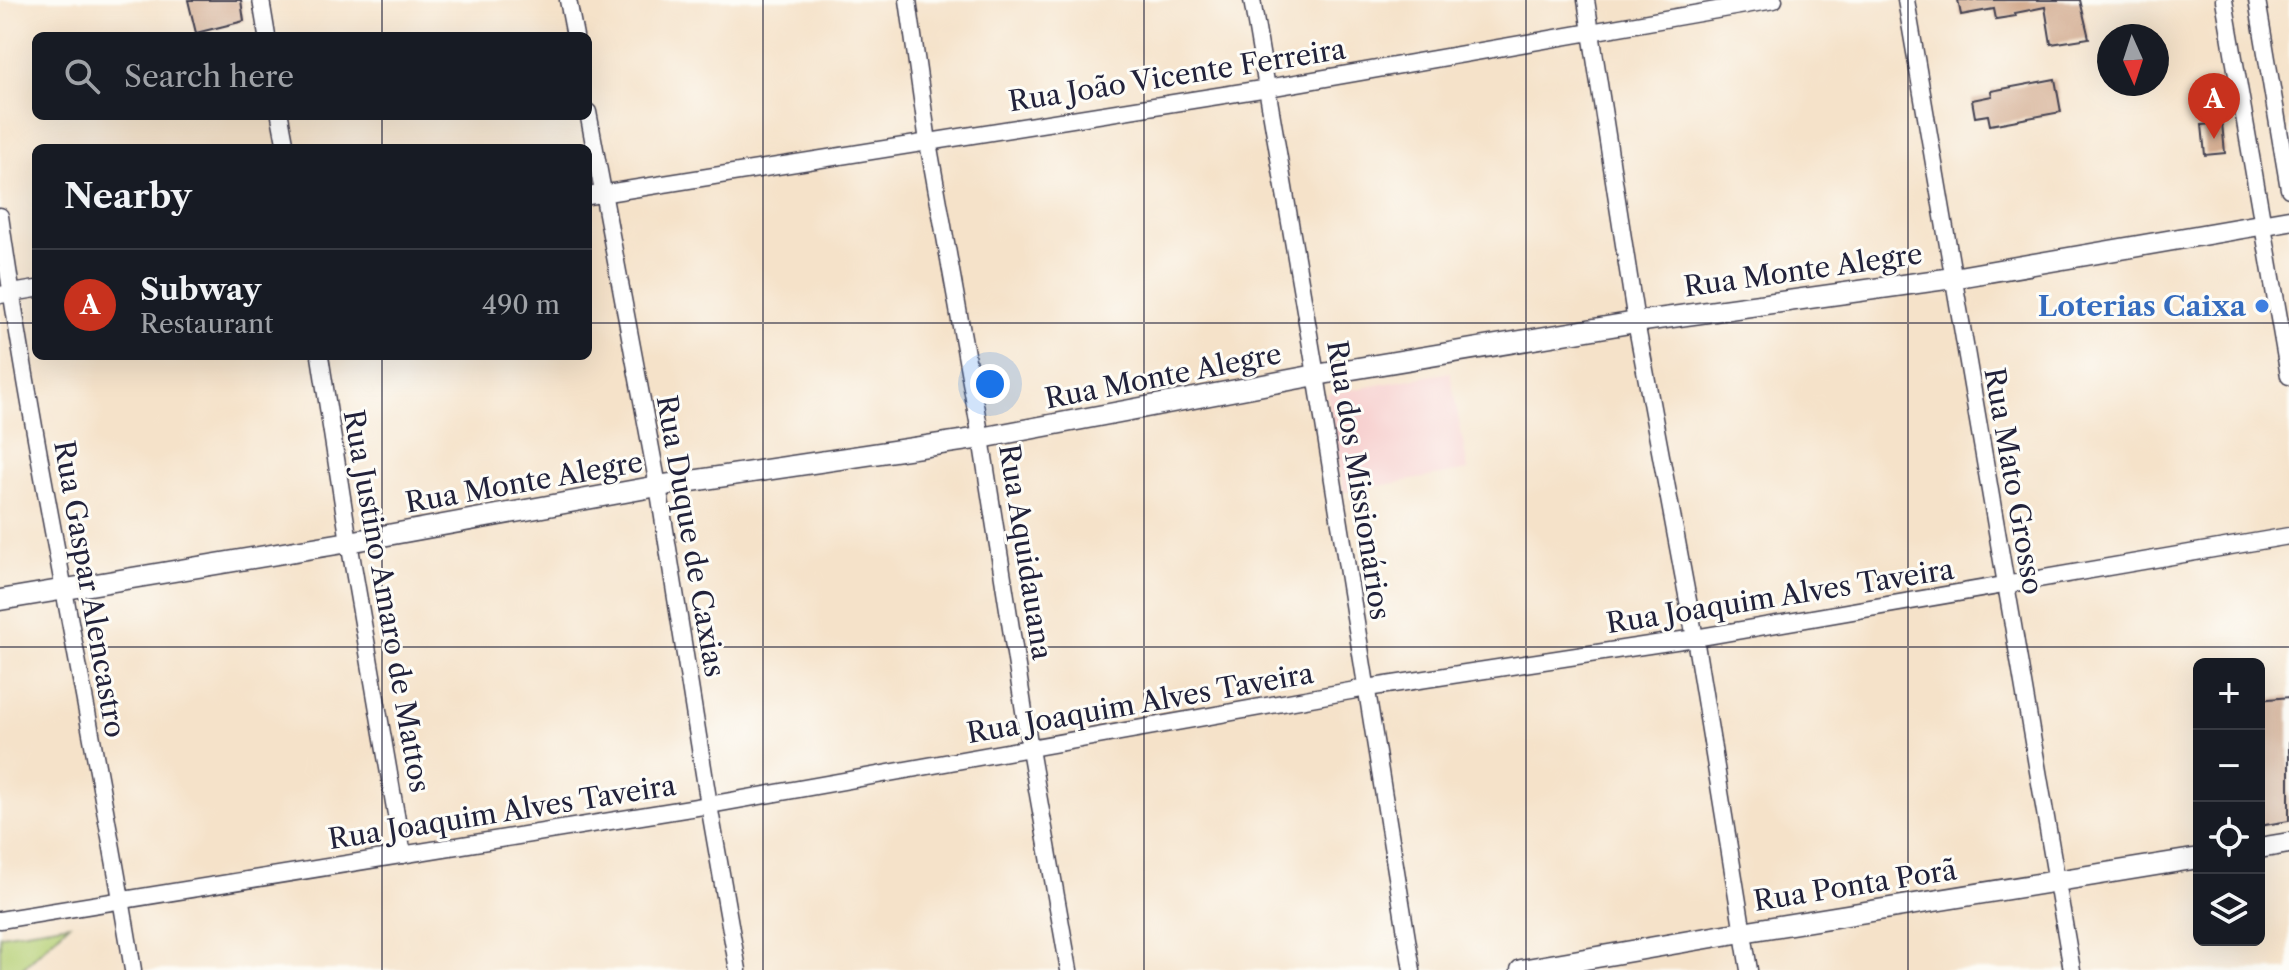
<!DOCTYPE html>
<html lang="en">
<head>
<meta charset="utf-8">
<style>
  :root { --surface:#171b24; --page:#20242c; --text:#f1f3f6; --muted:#9ea1a6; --line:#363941; --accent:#c8321e }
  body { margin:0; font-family:"Libre Caslon Text",serif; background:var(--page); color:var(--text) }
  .controls { position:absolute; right:24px; bottom:24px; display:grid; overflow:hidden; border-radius:12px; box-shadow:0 8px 32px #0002 }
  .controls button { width:72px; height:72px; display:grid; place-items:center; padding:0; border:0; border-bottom:2px solid var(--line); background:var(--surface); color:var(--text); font:40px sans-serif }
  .compass { position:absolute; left:2097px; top:24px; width:72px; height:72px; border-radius:50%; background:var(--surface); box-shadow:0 8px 32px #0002; rotate:177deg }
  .you { position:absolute; left:990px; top:384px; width:28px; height:28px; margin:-20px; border:6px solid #fff; border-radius:50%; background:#1a73e8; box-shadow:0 0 0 12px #1a73e833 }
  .badge { display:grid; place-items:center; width:52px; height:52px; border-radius:50%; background:var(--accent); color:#fff; font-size:26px; font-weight:700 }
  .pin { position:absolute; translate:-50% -66px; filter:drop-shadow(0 2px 4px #0008) }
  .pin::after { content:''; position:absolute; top:42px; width:28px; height:24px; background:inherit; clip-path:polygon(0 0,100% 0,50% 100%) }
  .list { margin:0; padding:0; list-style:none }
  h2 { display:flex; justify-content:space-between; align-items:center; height:104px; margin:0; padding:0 32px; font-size:34px }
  h2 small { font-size:26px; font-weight:400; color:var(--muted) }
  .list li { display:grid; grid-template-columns:52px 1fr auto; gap:24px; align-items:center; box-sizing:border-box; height:112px; padding:0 32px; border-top:2px solid var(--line) }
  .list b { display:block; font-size:30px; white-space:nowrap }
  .list p { margin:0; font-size:26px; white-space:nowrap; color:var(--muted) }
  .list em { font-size:26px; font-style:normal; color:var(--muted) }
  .icon { flex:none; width:44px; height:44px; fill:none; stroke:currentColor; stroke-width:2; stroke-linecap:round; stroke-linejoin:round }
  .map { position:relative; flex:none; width:2289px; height:970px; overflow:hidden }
  .search { position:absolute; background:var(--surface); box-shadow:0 8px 32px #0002; left:32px; top:32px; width:560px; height:88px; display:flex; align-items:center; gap:20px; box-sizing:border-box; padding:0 28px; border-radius:12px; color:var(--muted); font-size:30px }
  .panel { position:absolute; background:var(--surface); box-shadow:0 8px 32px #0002; left:32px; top:144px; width:560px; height:216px; border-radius:12px }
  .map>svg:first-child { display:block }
</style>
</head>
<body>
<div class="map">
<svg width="2289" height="970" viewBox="0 0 2289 970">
  <rect width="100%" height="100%" fill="#fdfcf7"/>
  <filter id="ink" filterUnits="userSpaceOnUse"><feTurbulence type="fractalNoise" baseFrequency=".0125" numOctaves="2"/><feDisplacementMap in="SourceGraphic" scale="16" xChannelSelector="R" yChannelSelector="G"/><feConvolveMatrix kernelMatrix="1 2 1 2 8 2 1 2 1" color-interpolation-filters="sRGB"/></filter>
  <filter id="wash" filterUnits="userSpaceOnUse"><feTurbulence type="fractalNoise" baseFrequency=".006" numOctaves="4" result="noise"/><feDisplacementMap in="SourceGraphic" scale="32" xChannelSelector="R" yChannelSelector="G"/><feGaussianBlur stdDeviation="1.8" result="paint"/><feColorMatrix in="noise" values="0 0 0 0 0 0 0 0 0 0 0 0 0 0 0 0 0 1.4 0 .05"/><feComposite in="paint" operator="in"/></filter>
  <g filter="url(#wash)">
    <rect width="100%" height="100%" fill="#f5e2c9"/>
    <!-- built -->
    <polygon fill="#f7d0cf" points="1450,372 1468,470 1344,492 1327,394"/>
    <!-- green -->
    <polygon fill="#b5cf75" stroke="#6c7858" stroke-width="2" points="69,924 21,970 0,970 0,935"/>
    <g id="blocks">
      <!-- building -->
      <g fill="#cfa486">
        <polygon points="188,0 241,0 244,21 196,33"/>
        <polygon points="1958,0 2080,0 2089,38 2051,44 2045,7 2015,13 2016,16 1996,19 1994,9 1961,15"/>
        <polygon points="2055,79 2061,112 1990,125 1988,115 1975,117 1972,100 1992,96 1991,91"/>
        <polygon points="2222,123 2225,153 2205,155 2202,125"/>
        <polygon points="2289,697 2289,821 2259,826 2259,700"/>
      </g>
    </g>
  </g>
  <g filter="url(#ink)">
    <use href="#blocks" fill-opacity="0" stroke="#423f50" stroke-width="2"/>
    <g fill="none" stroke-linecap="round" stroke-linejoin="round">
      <!-- minor casing -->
      <g stroke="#423f50" stroke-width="19">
        <g id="minor">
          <polyline points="261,0 267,36"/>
          <polyline points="568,0 575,36"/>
          <polyline points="908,0 928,142 981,438 1030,749 1069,970"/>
          <polyline points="1252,0 1316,375 1412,970"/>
          <polyline points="1586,0 1636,322 1695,638 1749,970"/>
          <polyline points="1906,0 2072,970"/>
          <polyline points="2224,0 2289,376"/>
          <polyline points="2257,0 2289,189"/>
          <polyline points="588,112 658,486 709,805 738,970"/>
          <polyline points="280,116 286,148"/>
          <polyline points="588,196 1268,88 1774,0"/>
          <path d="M0,216C36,469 92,718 133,970"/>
          <polyline points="0,295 36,289"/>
          <polyline points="320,356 349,542 403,855"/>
          <polyline points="0,920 709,805 1367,688 1695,638 2289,536"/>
        </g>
      </g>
      <!-- tertiary casing -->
      <g stroke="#423f50" stroke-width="23">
        <g id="tertiary">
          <polyline points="0,600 349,542 658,486 981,438 1316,375 1636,322 1953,278 2289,220"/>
          <polyline points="2259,848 2289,843"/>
          <polyline points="1521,970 1742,932 2199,858"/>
        </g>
      </g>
      <!-- minor -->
      <use href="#minor" stroke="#fff" stroke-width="16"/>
      <!-- tertiary -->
      <use href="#tertiary" stroke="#fff" stroke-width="20"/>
    </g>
  </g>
  <!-- grid -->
  <path fill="none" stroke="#22223b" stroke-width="2" stroke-opacity="0.55" d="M382,0V36M763,0V970M1144,0V970M1526,0V970M1908,0V970M382,116V148M0,323H36M588,323H2289M382,356V970M0,647H2289"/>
  <!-- markers -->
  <circle fill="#3f7fe0" stroke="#fdfcf7" stroke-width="3" cx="2262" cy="306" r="8"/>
  <g text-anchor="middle" stroke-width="6" stroke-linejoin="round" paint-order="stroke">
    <!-- street labels -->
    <g font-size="28" fill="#22223b" stroke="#fdfcf7">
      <text transform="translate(1177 75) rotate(-9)" y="10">Rua João Vicente Ferreira</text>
      <text transform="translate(1803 270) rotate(-8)" y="10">Rua Monte Alegre</text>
      <text transform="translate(1163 376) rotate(-11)" y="10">Rua Monte Alegre</text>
      <text transform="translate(1359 480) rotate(81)" y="10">Rua dos Missionários</text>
      <text transform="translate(2014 481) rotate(80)" y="10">Rua Mato Grosso</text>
      <text transform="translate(524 482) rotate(-10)" y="10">Rua Monte Alegre</text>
      <text transform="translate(691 536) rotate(80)" y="10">Rua Duque de Caxias</text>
      <text transform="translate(1026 552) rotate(81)" y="10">Rua Aquidauana</text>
      <text transform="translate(90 589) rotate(80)" y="10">Rua Gaspar Alencastro</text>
      <text transform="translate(1780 596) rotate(-9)" y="10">Rua Joaquim Alves Taveira</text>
      <text transform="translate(387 601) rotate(80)" y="10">Rua Justino Amaro de Mattos</text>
      <text transform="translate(1140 703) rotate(-10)" y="10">Rua Joaquim Alves Taveira</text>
      <text transform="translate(502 812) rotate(-9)" y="10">Rua Joaquim Alves Taveira</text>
      <text transform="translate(1855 885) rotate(-9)" y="10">Rua Ponta Porã</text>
    </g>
    <!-- shop labels -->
    <g font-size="28" font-weight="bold" fill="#366cbe" stroke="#fdfcf7" text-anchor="end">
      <text x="2246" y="316">Loterias Caixa</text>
    </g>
  </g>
</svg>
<div class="controls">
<button>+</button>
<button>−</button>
<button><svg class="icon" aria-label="locate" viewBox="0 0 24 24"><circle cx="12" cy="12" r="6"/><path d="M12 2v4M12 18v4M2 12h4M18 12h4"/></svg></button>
<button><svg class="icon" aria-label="layers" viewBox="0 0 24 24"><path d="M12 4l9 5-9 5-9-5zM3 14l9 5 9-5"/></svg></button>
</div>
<svg class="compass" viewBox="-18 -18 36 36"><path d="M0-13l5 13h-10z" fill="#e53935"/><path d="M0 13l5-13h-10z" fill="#9ea1a6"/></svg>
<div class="you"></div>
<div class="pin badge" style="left:2214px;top:139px">A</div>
<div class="search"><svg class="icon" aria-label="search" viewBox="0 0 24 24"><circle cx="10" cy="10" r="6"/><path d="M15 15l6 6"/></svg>Search here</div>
<section class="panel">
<h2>Nearby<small></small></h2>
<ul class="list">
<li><span class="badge">A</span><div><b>Subway</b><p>Restaurant</p></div><em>490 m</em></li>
</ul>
</section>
</div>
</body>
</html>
